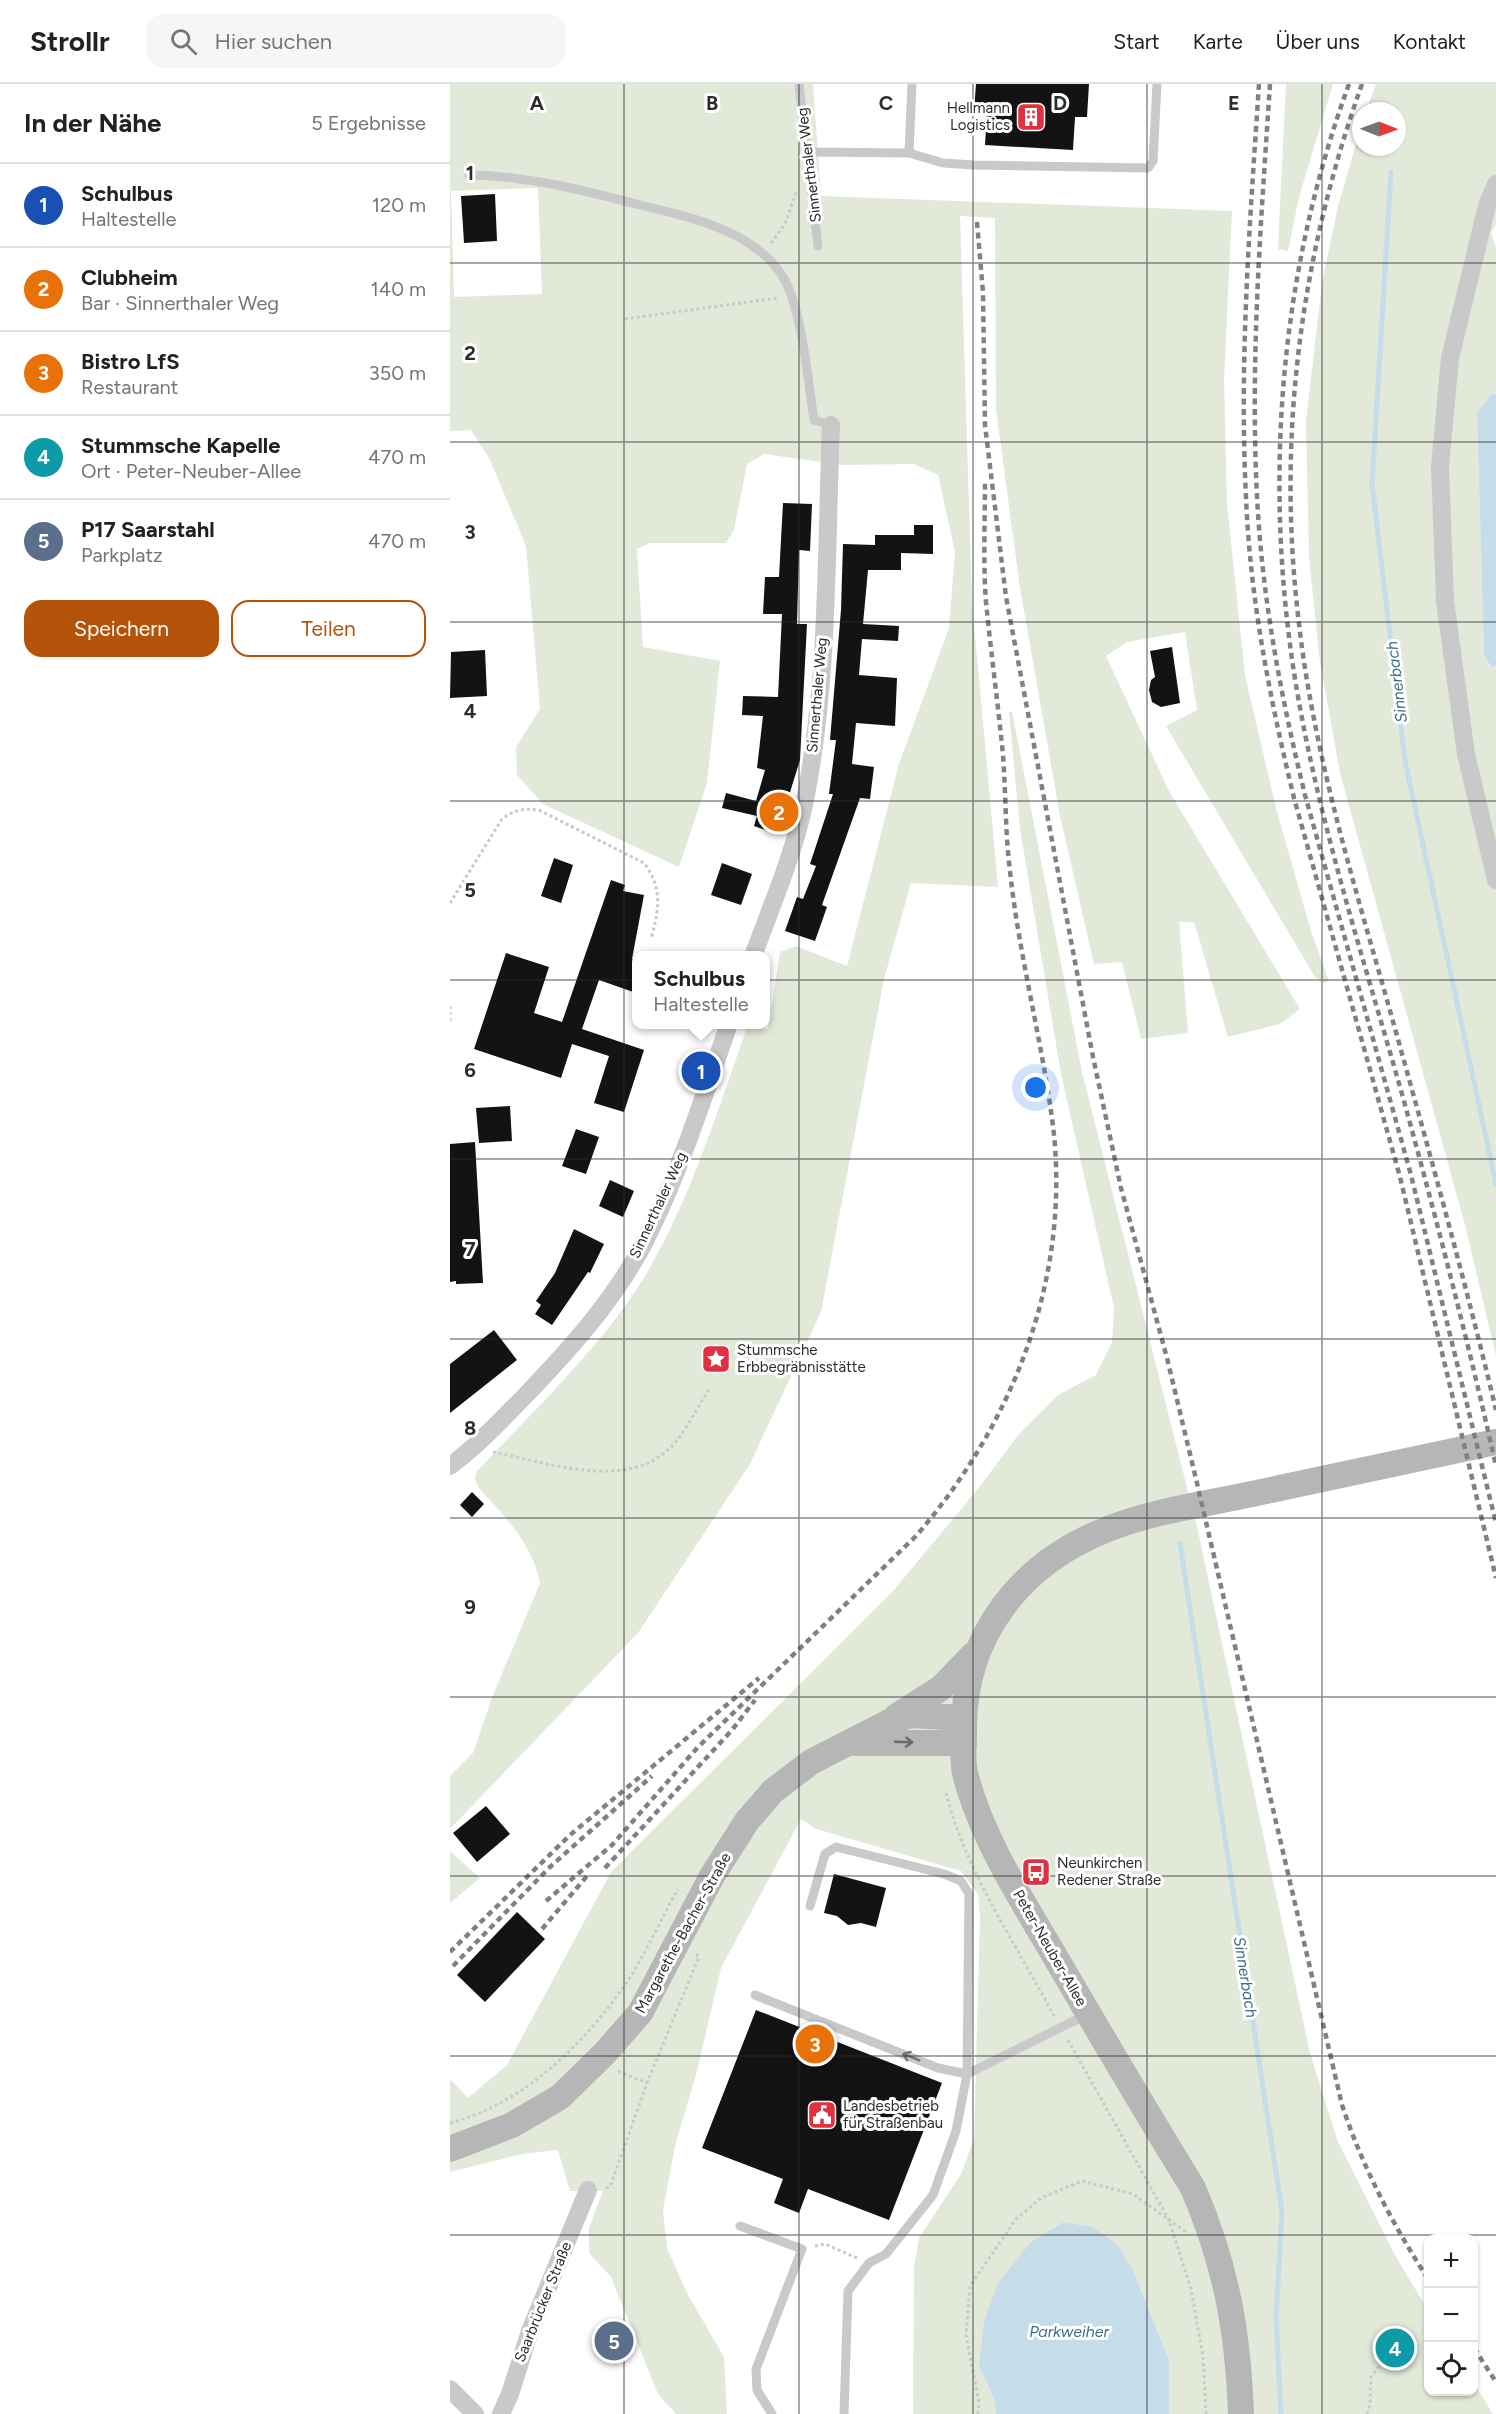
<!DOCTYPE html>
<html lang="de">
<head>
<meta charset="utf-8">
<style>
  :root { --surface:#fff; --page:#f6f6f6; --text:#202124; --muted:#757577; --line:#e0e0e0; --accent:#b45309 }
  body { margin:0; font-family:Figtree,sans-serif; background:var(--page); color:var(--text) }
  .controls { position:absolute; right:18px; bottom:18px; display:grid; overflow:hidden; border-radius:12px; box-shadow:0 2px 4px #0004 }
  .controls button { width:54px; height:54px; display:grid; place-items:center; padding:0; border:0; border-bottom:2px solid var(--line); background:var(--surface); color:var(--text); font:30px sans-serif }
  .compass { position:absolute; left:902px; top:18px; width:54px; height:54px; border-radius:50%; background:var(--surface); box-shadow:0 2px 4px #0004; rotate:91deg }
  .you { position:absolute; left:586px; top:1004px; width:21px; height:21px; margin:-15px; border:4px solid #fff; border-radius:50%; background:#1a73e8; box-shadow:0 0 0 9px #1a73e833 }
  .badge { display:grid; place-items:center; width:39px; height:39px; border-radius:50%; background:var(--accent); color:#fff; font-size:20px; font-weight:700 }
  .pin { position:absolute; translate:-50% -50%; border:3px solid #fff; box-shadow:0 2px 6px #0006 }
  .popup { position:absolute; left:182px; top:867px; width:138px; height:78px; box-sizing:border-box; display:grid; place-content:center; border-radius:12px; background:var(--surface); filter:drop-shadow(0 2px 4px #0005); font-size:20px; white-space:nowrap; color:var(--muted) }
  .popup b { font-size:22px; color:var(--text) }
  .popup::after { content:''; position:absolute; left:50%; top:100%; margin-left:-12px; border:12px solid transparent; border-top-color:var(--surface) }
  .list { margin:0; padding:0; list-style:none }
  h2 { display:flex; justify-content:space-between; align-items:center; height:78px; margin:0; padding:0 24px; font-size:26px }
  h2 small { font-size:20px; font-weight:400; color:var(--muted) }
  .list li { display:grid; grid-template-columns:39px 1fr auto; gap:18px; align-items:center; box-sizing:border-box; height:84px; padding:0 24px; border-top:2px solid var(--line) }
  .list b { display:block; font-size:22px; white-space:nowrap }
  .list p { margin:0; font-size:20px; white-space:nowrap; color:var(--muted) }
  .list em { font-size:20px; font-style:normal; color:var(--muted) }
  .actions { display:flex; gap:12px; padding:18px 24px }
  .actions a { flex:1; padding:14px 0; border:2px solid var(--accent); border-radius:18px; text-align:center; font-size:21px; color:var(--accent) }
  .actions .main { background:var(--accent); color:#fff }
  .icon { flex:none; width:33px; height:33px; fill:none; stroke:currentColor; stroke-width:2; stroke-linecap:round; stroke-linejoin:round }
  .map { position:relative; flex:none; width:1046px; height:2330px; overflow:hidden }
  header { display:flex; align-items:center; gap:36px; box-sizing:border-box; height:84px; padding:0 30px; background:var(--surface); border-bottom:2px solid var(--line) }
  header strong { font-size:28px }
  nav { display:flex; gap:33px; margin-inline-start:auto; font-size:21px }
  .search { width:420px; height:54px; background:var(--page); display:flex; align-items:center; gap:15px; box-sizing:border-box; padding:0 21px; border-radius:18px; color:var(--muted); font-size:22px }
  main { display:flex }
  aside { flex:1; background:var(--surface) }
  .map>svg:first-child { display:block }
</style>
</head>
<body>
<header>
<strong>Strollr</strong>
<div class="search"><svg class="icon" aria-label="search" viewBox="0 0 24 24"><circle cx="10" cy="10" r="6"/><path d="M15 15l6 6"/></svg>Hier suchen</div>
<nav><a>Start</a><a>Karte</a><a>Über uns</a><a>Kontakt</a></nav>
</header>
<main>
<aside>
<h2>In der Nähe<small>5 Ergebnisse</small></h2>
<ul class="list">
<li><span class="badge" style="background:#1a4fb4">1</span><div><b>Schulbus</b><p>Haltestelle</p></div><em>120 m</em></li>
<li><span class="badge" style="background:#e8710a">2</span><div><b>Clubheim</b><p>Bar · Sinnerthaler Weg</p></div><em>140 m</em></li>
<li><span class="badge" style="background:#e8710a">3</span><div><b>Bistro LfS</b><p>Restaurant</p></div><em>350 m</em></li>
<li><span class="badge" style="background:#0f9aa8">4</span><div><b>Stummsche Kapelle</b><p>Ort · Peter-Neuber-Allee</p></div><em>470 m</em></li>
<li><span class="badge" style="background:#5c6f8a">5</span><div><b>P17 Saarstahl</b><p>Parkplatz</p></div><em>470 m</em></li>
</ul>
<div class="actions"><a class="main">Speichern</a><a>Teilen</a></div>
</aside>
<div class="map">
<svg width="1046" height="2330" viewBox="0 0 1046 2330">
  <rect width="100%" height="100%" fill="#fff"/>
  <!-- green -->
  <g fill="#e2e9d9" fill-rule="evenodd">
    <path d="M0,0H363L371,112L782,127L774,295L777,420L795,591L826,724L861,847L879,897L874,899L865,893L716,642L747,626L735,548L677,558L656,572L719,707L850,925L830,940L778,953L744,838H729L738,949L691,955L672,878L644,880L610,732L570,504L546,325L545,134L510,132L522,518L548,803L461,799L434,895L371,1228L300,1380L188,1549L0,1745V1692L23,1669L43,1611L90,1499C82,1459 56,1434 29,1404L25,1396L26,1388C84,1326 161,1254 202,1180C244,1105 269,1022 298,941L318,945L330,868L346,862L397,882L449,680L499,544L505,468L488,391L464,380L392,381L314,370L297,380L284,446L276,459H200L187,465L193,563L270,577L257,699L229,783L93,720L67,691L66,663L90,625L76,462L40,376L21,346L0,347ZM88,104L92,210L4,213L1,107Z"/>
    <polygon points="836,0 883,0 849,113 838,167 828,165"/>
    <polygon points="926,0 1046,0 1046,140 1041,149 1046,163 1046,310 1041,310 1027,330 1034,572 1040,583 1046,582 1046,1272 1015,1141 890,689 870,578 859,474 856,337 872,199 888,122 911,43 911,63 947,63 947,27 916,27"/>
    <polygon points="562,627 632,988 748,1447 860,1969 888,2058 946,2173 978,2226 978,2308 1024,2308 1024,2299 1043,2330 719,2330 719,2276 682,2184 668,2161 643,2143 614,2138 529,2282 544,2315 546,2330 463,2330 464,2184 469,2154 511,2090 524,2055 530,1833 528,1810 511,1787 366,1745 351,1735 271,1884 247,1987 225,2062 213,2126 217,2164 237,2209 274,2273 277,2330 226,2330 208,2310 161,2193 139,2169 139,2144 153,2107 120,2107 108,2066 72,2070 0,2088 0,1995 18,2014 57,1981 161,1788 443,1507 527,1406 569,1350 608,1311 646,1291 662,1258 664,1224 611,990 570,745 559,628"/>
    <polygon points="0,1767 30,1794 0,1819"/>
  </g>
  <!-- water -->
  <g fill="#c5dce9">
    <polygon points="1041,310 1046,310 1046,582 1041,583 1034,572 1027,330"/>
    <polygon points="614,2138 643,2143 668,2161 682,2184 719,2276 719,2330 546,2330 544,2315 529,2282 534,2238 548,2199 581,2158"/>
  </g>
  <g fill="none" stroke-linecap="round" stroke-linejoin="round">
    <!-- stream -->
    <g stroke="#c5dce9" stroke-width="5">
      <polyline points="941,88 922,400 955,677 1046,1100"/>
      <polyline points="730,1459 832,2128 826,2233 831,2330"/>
    </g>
  </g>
  <!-- building -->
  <g fill="#131313">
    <polygon points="526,0 639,0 637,33 625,33 623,66 535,61 537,27 524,26"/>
    <polygon points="45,110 47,157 14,159 11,112"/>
    <polygon points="333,419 362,420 360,467 349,466 347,540 357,540 350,676 327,750 304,742 307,732 272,724 276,709 306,717 315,686 307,684 313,632 292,631 293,612 328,613 332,530 313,530 315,493 329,493"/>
    <polygon points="464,441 483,441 483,470 451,469 451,486 418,486 413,540 449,542 448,557 412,555 409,591 447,594 445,642 406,639 402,680 424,683 420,715 410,714 372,821 377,823 365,857 335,847 347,813 353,815 366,782 360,780 383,710 379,710 386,656 380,656 391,526 393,460 425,461 425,451 464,451"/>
    <polygon points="722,563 730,619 711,623 702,618 699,606 701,596 705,593 700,567"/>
    <polygon points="35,566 37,612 0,614 1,568"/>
    <polygon points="104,774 123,781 111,819 91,812"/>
    <polygon points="272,779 302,790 291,821 261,811"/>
    <polygon points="161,796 175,801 173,807 194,811 182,875 186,876 186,909 149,896 132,945 194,966 174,1028 144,1019 159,972 122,960 111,994 24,965 56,869 99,883 84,929 112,938"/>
    <polygon points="60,1022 62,1057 29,1059 26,1024"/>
    <polygon points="126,1045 149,1053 136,1090 112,1082"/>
    <polygon points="25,1058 33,1199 6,1200 6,1197 0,1198 0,1060"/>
    <polygon points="160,1096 184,1107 173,1133 149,1122"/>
    <polygon points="124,1145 154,1160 140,1189 138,1188 102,1241 85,1230 91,1221 86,1217 105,1189"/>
    <polygon points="44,1246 67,1276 0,1329 0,1280"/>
    <polygon points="22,1408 34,1420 22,1433 10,1421"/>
    <polygon points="36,1722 60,1750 27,1778 3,1749"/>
    <polygon points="384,1790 436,1804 426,1843 411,1839 398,1841 387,1832 374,1829"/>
    <polygon points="67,1828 95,1855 35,1918 7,1891"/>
    <polygon points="306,1926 492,1999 439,2136 358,2105 349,2129 324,2119 333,2095 252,2064"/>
    <polygon points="950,2245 963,2254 947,2277 933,2267"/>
  </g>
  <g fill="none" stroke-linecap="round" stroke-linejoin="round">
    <!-- path -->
    <g stroke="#c9c9c9" stroke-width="3" stroke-dasharray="3 3" stroke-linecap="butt">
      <polyline points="321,159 335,140 347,106"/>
      <polyline points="175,235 327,214"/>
      <path d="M0,819L52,735C64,726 73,724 89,726L194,779C213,804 209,826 201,855"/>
      <polyline points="0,922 0,937"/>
      <path d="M43,1368C96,1378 175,1407 219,1365C235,1350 247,1323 260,1304"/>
      <path d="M496,1709C515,1786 567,1862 604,1932"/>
      <polyline points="618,1956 719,2136 741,2205 753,2273 756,2330"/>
      <polyline points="168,1987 197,1999"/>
      <path d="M0,2039C75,2019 134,1960 177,1898C196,1869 211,1835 228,1805"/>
      <polyline points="156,2104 160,2103 197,1999 249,1873 246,1870"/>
      <polyline points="365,2162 375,2160 407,2174"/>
      <polyline points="528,2330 529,2319 516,2251 520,2202 566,2135 591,2114 632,2097 683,2110 736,2148"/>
      <polyline points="917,2330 920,2320 921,2293 934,2276"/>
    </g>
    <!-- lane -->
    <g stroke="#c9c9c9" stroke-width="9">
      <polyline points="349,0 368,162"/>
      <polyline points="357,68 459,69 493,79 524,81 698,84 703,77 707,0"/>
      <polyline points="459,69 462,0"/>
      <path d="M19,91C78,92 133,106 190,121C230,131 280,141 312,169C320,175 328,185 333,193C352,224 358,298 364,336L381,341"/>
      <polyline points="360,1822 375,1770 386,1763 494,1790 511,1797 519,1810 517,1990 506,2047 483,2111 436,2170 419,2179 398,2207 394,2330"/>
      <polyline points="305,1911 488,1984 517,1990 636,1931"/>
      <polyline points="290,2142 352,2165 306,2285 307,2306 322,2330"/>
    </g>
    <!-- street -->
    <g stroke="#c9c9c9" stroke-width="18">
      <polyline points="1046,100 1037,122 1000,274 990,382 995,517 1016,670 1046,796"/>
      <path d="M303,872C321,823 345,767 355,716C379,596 376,464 381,341"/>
      <path d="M0,1382C27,1362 49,1338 73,1314C118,1267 162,1219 193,1161C229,1091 253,1014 279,940"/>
      <polyline points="0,2305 25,2330"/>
      <polyline points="51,2330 60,2310 80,2247 138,2106"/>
    </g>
    <!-- secondary -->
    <g stroke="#b6b6b6" stroke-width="26">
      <polyline points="447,1632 491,1604 523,1571"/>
      <polyline points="406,1659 514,1659"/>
      <polyline points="0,2065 62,2041 110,2013 154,1970 190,1929 262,1792 297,1737 323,1707 361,1678 441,1637 461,1631 513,1634"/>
      <path d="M791,2330C788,2246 776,2181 743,2104C695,2026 649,1948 603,1869C570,1813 531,1753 515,1689C512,1676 514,1661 514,1647C513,1551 571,1479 658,1445C704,1427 755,1420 802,1410C884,1392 965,1375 1046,1358"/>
    </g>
    <!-- rail -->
    <g stroke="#818181" stroke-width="4.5" stroke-dasharray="6 4.5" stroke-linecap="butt">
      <path d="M809,0C800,137 789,276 796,413C800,515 820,615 844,714L950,1093L1046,1494"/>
      <path d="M820,0C811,137 800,275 807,412C812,514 831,613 855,711L961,1091L1046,1439"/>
      <path d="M899,0C831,186 814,386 843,582C865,727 912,869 952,1010C986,1133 1018,1257 1046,1382"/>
      <path d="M912,0C851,171 827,350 848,531C862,662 901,790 937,916C975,1052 1013,1188 1046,1326"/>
      <path d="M527,138L533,208L535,341L556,513L643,973L671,1104L717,1274L746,1395L892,2021C913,2084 942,2139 978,2195"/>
      <polyline points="155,1784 282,1646 305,1616"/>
      <path d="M96,1817L162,1761L248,1663L466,1452C564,1339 621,1192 603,1042C592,956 569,872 560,787C555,748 556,710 553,671C548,620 541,569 536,518C533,479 535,437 535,397"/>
      <polyline points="92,1845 137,1792"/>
      <polyline points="0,1868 120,1751 309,1594"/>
      <polyline points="3,1882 100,1783 202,1692"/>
      <polyline points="1024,2264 1046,2298"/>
    </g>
  </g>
  <!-- one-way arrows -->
  <defs><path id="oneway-shaft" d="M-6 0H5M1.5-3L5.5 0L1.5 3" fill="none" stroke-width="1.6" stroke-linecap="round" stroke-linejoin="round" transform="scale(1.5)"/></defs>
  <use stroke="#6a6a6a" href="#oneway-shaft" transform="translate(454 1658) rotate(2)"/>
  <use stroke="#737373" href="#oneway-shaft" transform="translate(461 1973) rotate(-158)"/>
  <!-- grid -->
  <path fill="none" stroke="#2c2c2c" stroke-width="1.5" stroke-opacity="0.55" d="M174,0V2330M349,0V2330M523,0V2330M697,0V2330M872,0V2330M0,179H1046M0,358H1046M0,538H1046M0,717H1046M0,896H1046M0,1075H1046M0,1255H1046M0,1434H1046M0,1613H1046M0,1792H1046M0,1972H1046M0,2151H1046"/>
  <!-- icons -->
  <defs>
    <g id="building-square" transform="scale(1.5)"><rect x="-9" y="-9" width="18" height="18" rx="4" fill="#df3140" stroke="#fff"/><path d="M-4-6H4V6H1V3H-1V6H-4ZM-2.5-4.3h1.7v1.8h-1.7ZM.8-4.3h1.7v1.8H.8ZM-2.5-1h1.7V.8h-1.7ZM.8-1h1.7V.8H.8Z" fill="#fff"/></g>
    <g id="sight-square" transform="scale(1.5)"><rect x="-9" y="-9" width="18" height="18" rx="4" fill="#df3140" stroke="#fff"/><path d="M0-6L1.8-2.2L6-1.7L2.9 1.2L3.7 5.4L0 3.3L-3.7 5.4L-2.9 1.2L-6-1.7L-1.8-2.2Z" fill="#fff"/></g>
    <g id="bus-square" transform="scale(1.5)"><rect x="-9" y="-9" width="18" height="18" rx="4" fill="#df3140" stroke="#fff"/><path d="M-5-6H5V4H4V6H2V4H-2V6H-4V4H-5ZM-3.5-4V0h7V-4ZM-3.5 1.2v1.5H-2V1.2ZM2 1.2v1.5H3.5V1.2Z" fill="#fff"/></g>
    <g id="civic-square" transform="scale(1.5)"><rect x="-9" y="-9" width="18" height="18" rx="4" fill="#df3140" stroke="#fff"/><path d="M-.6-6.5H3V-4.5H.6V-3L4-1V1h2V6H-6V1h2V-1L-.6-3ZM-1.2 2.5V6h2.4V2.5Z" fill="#fff"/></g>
  </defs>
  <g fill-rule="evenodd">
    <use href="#building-square" x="581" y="33"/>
    <use href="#sight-square" x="266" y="1275"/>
    <use href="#bus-square" x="586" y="1788"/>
    <use href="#civic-square" x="372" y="2031"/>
  </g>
  <g text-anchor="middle" stroke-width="6" stroke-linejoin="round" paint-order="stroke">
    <!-- poi labels -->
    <g font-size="15" fill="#2c2c2c" stroke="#fff" text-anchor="start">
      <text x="560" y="29" text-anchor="end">Hellmann<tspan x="560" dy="17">Logistics</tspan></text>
      <text x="287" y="1271">Stummsche<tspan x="287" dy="17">Erbbegräbnisstätte</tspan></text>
      <text x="607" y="1784">Neunkirchen<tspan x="607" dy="17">Redener Straße</tspan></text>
      <text x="393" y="2027">Landesbetrieb<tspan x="393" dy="17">für Straßenbau</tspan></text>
    </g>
    <!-- street labels -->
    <g font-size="15" fill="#2c2c2c" stroke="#fff">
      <text transform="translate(359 81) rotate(-97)" y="5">Sinnerthaler Weg</text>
      <text transform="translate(367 611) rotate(-85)" y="5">Sinnerthaler Weg</text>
      <text transform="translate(208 1121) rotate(-65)" y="5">Sinnerthaler Weg</text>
      <text transform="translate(233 1849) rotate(-61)" y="5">Margarethe-Bacher-Straße</text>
      <text transform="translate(600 1864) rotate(60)" y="5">Peter-Neuber-Allee</text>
      <text transform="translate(93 2218) rotate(-68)" y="5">Saarbrücker Straße</text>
    </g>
    <!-- water labels -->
    <g font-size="16" font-style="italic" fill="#3d6d8a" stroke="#fff">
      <text transform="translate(946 598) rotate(-97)" y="6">Sinnerbach</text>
      <text transform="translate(796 1893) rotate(81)" y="6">Sinnerbach</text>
      <text x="619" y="2253">Parkweiher</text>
    </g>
  </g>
  <g font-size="20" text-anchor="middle" font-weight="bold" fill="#2c2c2c" stroke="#fff" stroke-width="6" stroke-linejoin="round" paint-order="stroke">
    <text x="87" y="26">A</text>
    <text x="262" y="26">B</text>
    <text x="436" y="26">C</text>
    <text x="610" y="26">D</text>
    <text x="784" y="26">E</text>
    <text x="20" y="96">1</text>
    <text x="20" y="276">2</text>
    <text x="20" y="455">3</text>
    <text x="20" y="634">4</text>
    <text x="20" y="813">5</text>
    <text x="20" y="993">6</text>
    <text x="20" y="1172">7</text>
    <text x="20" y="1351">8</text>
    <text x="20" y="1530">9</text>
  </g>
</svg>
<div class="controls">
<button>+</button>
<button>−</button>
<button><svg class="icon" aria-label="locate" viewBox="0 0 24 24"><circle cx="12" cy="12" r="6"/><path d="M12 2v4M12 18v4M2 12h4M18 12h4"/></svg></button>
</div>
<svg class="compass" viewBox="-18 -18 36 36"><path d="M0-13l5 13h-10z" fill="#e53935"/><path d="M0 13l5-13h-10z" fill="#757577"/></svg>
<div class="you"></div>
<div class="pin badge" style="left:251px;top:987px;background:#1a4fb4">1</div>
<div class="popup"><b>Schulbus</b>Haltestelle</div>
<div class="pin badge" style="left:329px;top:728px;background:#e8710a">2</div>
<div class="pin badge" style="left:365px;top:1960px;background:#e8710a">3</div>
<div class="pin badge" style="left:945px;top:2264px;background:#0f9aa8">4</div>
<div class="pin badge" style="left:164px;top:2257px;background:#5c6f8a">5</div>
</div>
</main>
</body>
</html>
